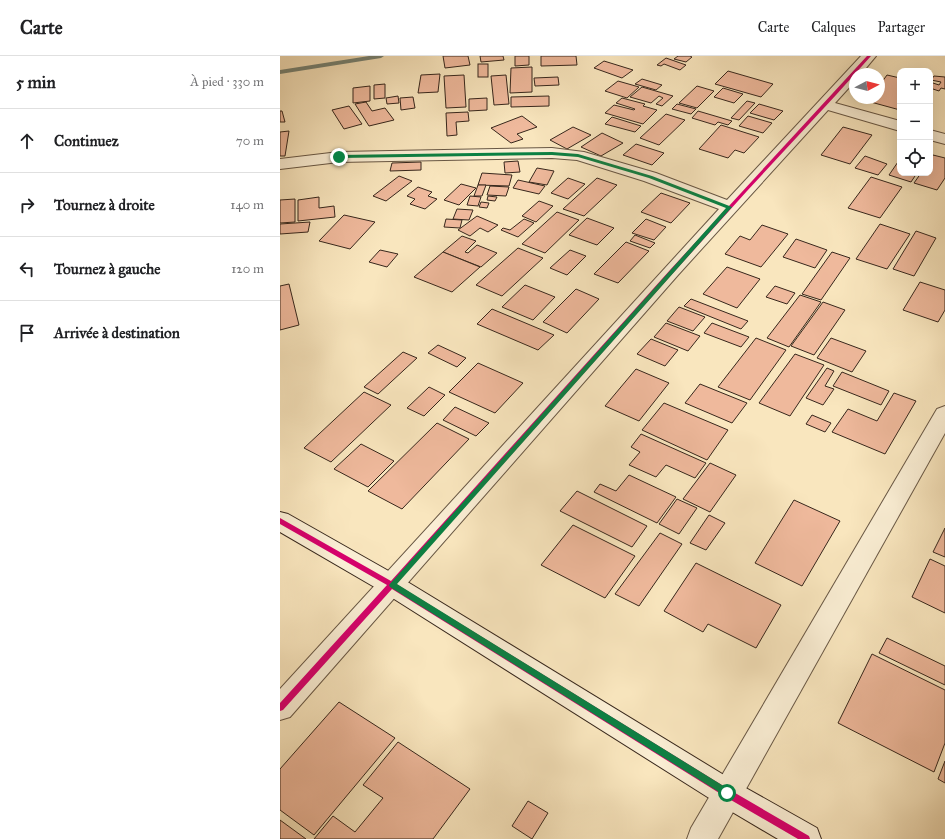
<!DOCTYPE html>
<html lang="fr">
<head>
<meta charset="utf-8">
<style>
  :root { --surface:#fff; --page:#f2f2f2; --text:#202124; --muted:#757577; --line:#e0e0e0 }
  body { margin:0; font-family:"IM FELL Great Primer",serif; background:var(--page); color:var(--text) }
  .controls { position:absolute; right:12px; top:12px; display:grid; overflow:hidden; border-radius:8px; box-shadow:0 4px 16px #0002 }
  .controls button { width:36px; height:36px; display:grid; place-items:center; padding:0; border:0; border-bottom:1px solid var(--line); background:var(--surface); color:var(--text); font:20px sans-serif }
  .compass { position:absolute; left:569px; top:12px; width:36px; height:36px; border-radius:50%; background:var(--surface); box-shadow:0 4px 16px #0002; rotate:83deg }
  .stop { position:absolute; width:12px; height:12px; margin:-9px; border:3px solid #0b8043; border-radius:50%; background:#fff }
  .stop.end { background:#0b8043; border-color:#fff; box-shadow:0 1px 4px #0008 }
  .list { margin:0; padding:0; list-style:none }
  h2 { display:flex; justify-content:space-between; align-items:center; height:52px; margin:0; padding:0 16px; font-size:17px }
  h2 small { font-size:13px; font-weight:400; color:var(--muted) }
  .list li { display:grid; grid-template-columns:26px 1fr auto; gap:12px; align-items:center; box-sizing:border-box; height:64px; padding:0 16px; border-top:1px solid var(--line) }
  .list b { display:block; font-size:15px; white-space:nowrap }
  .list em { font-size:13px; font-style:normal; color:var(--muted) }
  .icon { flex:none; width:22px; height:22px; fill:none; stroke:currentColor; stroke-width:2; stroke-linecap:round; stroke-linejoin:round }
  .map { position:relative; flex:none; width:665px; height:783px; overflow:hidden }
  header { display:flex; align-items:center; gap:24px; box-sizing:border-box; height:56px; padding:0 20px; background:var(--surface); border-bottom:1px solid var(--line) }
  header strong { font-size:19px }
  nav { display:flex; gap:22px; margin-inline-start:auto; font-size:14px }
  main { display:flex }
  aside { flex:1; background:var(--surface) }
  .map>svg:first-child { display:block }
</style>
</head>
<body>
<header>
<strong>Carte</strong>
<nav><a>Carte</a><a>Calques</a><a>Partager</a></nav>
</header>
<main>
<aside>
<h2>5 min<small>À pied · 330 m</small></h2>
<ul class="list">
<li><svg class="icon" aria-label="ahead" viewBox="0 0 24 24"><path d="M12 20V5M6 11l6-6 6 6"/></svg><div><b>Continuez</b></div><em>70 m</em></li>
<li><svg class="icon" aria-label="right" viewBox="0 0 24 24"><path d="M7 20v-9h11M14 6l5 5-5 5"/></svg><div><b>Tournez à droite</b></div><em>140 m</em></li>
<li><svg class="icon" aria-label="left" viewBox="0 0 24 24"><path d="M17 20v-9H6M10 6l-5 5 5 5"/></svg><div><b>Tournez à gauche</b></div><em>120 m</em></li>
<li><svg class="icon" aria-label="arrive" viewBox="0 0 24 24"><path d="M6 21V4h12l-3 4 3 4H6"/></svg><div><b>Arrivée à destination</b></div></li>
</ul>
</aside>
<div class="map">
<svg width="665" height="783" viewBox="0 0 665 783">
  <rect width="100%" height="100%" fill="#f9e6be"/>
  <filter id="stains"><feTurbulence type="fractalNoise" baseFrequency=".005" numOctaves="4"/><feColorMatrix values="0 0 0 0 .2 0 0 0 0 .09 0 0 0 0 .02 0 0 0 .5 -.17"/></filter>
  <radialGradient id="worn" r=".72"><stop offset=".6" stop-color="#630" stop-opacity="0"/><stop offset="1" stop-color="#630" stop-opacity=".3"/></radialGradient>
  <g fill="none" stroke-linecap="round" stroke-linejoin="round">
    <!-- stream -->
    <polygon fill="#758375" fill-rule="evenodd" points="89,0 104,0 101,2 0,18 0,14"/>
  </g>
  <!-- building -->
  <g fill="#efb99c" stroke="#37271c">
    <polygon points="163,0 188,0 190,9 165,12"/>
    <polygon points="200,0 223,0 224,4 201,6"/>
    <polygon points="235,0 249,0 249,9 235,10"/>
    <polygon points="261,0 296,0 297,9 261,10"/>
    <polygon points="398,0 410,0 412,1 406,6 394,3"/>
    <polygon points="386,2 406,9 400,14 384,8 381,10 377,9"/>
    <polygon points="324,5 353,14 342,22 314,12"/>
    <rect x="198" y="8" width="10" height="13"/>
    <polygon points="252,11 252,36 230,37 231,12"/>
    <polygon points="448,15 493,28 481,41 435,28"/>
    <polygon points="160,18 158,36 138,37 141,19"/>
    <polygon points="184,19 186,51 166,52 164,20"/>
    <polygon points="226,19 229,48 214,49 211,20"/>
    <polygon points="607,19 620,22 620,54 587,45 589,42 599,42 599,30"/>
    <polygon points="654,20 665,21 665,33 661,32 659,35 650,32 650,26 659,29 661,26 651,24"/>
    <polygon points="278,21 279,29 255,30 254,22"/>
    <polygon points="362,23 382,29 376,34 355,28"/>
    <polygon points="338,25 359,31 347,42 325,35"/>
    <polygon points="105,28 105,42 94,43 94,29"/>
    <polygon points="90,30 90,45 73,47 73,32"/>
    <polygon points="417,30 434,35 417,52 399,47"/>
    <polygon points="362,31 393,40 382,50 376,48 383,42 379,40 371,47 350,41"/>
    <polygon points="443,32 463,38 454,47 434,41"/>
    <polygon points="118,40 119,47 107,48 106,42"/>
    <polygon points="269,40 269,50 231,51 231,41"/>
    <polygon points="133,41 135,52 121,54 120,42"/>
    <polygon points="207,42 207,54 189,55 189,43"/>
    <polygon points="342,42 365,48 363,50 377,54 363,68 325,57 334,49 354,54 355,53 336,47"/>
    <polygon points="467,45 475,47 459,64 451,62"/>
    <polygon points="86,46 92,55 105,52 114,64 89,70 75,48"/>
    <polygon points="397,48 416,53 411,58 392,53"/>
    <polygon points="479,48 503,55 494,64 470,57"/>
    <polygon points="69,50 82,68 64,73 52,54"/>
    <polygon points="0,55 2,55 5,66 0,66"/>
    <polygon points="418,55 452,65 448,69 438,66 435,69 412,62"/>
    <polygon points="188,56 189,65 176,66 177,79 167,80 166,57"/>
    <polygon points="386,58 405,64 379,89 360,82"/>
    <polygon points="242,60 257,71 237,78 243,83 231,87 211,72"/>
    <polygon points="468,60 492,67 483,77 459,70"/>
    <polygon points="332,61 361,70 355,76 325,68"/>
    <polygon points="441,69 479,81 464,97 455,94 448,102 419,93"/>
    <polygon points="293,71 311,79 287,93 270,84"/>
    <polygon points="563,71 592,79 570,108 541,99"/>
    <polygon points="9,75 5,100 0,100 0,76"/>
    <polygon points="322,77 343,87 321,100 301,91"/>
    <polygon points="356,88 384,97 372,109 343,99"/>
    <polygon points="653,99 665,102 665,122 657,134 634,127 641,117 650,117 650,103"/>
    <polygon points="585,100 607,108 598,119 575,112"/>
    <polygon points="620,103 620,117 637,117 631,126 609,119"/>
    <polygon points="238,105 240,116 225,117 224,106"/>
    <polygon points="141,106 141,114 110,115 112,107"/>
    <polygon points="257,112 274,115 267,129 249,126"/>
    <polygon points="202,117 232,119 229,130 198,129"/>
    <polygon points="119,120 132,125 106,145 93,140"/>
    <polygon points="591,121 622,131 600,162 568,152"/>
    <polygon points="288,122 305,128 288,143 271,137"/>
    <polygon points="317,122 337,129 304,160 283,153"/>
    <polygon points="238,124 265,130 259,138 233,132"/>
    <polygon points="181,128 196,132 179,149 164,144"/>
    <polygon points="198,129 206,129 202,140 194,140"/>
    <polygon points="210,130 229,131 226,140 207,139"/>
    <polygon points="138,131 152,136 148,140 157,143 145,153 130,148 135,143 127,140"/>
    <polygon points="381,137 410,147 391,167 361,156"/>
    <polygon points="190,140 201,141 198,150 187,149"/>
    <polygon points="208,140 217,141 215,145 207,144"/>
    <polygon points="39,141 39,152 54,150 55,161 18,165 18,144"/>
    <polygon points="15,143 15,166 0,167 0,144"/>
    <polygon points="259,145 273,150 256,166 242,160"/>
    <polygon points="201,146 209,147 207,152 199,151"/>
    <polygon points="177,153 193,154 189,164 173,163"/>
    <polygon points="277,156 299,164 265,197 242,188"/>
    <polygon points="64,159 95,166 70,193 39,185"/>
    <polygon points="197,160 218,169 208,176 200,172 190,180 178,174"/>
    <polygon points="307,162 334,172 317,189 289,179"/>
    <polygon points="166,163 182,164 180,172 164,171"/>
    <polygon points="244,163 254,167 238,181 221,174 223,172 230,174"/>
    <polygon points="366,163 386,171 374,184 352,177"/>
    <polygon points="30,166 28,176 0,178 0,168"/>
    <polygon points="600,168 630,178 607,213 576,203"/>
    <polygon points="482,169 508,178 481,211 445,198 460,180 470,184"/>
    <polygon points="636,175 656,182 634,220 613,213"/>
    <polygon points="355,179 375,187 370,192 350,185"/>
    <polygon points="182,180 196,185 185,196 188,197 197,189 217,197 201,211 163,196"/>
    <polygon points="516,183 547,194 535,212 503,201"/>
    <polygon points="346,186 369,195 338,227 314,218"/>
    <polygon points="238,192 263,202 222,240 196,229"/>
    <polygon points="100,194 118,198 107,211 89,206"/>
    <polygon points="290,194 306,200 287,219 270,212"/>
    <polygon points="163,196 200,211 172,236 134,221"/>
    <polygon points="552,196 570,202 541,244 522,238"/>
    <polygon points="447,211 480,223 457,252 423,238"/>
    <polygon points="640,226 665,234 665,254 658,266 623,254"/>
    <polygon points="9,228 19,269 0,274 0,230"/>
    <polygon points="245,229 275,241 253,264 222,251"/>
    <polygon points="495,230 515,237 507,248 486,241"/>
    <polygon points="296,233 319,243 287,277 263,266"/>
    <polygon points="520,239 541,246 509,291 487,282"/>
    <polygon points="411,243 468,265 461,273 404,250"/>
    <polygon points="543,246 565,254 534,299 511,290"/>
    <polygon points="399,251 425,261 413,275 387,265"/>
    <polygon points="212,253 274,279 258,294 197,268"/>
    <polygon points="386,267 420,280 408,295 374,281"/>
    <polygon points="432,267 469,281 461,291 424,277"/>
    <polygon points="476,282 506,294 470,344 438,331"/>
    <polygon points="551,282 586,295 572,316 537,302"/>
    <polygon points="371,283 398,294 385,310 357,298"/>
    <polygon points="158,289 186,302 177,311 148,297"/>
    <polygon points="123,296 137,302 98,338 84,331"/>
    <polygon points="515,298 544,309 510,360 479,347"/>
    <polygon points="198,307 243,327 215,357 169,336"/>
    <polygon points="547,312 554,315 545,330 554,333 543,349 526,342"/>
    <polygon points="356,313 389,327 359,365 325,350"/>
    <polygon points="562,316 609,335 601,349 553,330"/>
    <polygon points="420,328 467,347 452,367 405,347"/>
    <polygon points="149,331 165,339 144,360 127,352"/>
    <polygon points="84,336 111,349 51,406 24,392"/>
    <polygon points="614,337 636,345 605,398 552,376 568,353 597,365"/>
    <polygon points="384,347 448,374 427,404 362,374"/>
    <polygon points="175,351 209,367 196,380 163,364"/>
    <polygon points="532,359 551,367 545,376 526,368"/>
    <polygon points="157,367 189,383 122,453 88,435"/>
    <polygon points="361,378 426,407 415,422 386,409 376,421 349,409 360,396 351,391"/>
    <polygon points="81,388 114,405 88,431 54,413"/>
    <polygon points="430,407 456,419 430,456 403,443"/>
    <polygon points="349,419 396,441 377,467 314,436 320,428 336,435"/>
    <polygon points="297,435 367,470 352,491 280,455"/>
    <polygon points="397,443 417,452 399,478 379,468"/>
    <polygon points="514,444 560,465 522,530 475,507"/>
    <polygon points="429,459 445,467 426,494 410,487"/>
    <polygon points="293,469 355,500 325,542 261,509"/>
    <polygon points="665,472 665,501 653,496"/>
    <polygon points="380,477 402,488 359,550 335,538"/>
    <polygon points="650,503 665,510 665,557 632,541"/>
    <polygon points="416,507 501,549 476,592 428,568 423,576 384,555"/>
    <polygon points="607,582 665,610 665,629 599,597"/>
    <polygon points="592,598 665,634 665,687 654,716 558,667"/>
    <polygon points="59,646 115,682 34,779 0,754 0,713"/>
    <polygon points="118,686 190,733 153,783 34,783 53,760 75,776 103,742 83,729"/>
    <polygon points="665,705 665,727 658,723"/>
    <polygon points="248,745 268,757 252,783 232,770"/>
    <polygon points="0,764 26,783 0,783"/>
  </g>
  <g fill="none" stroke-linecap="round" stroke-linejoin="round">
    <!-- street casing -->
    <g stroke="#685744" stroke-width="2">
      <g id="street">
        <polygon points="581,0 596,0 581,18 575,18 575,25 555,47 620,65 620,75 548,54 398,219 10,661 0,664 0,633 439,153 364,125 297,104 272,102 59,106 0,113 0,103 59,96 272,92 304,96 376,117 447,144"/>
        <polygon points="650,74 665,78 665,88 650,84"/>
        <polygon points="665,350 665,377 438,783 407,783 411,772 657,353"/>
      </g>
    </g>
    <!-- secondary casing -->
    <g stroke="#37271c" stroke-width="2">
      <polygon id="secondary" points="0,456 8,458 121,522 457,727 537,772 541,783 498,783 437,747 103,536 0,476"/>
    </g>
    <!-- street -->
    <use href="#street" fill="#fbefd5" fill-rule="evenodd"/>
    <!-- secondary -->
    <use href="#secondary" fill="#fbefd5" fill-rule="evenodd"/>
    <!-- cycleway casing -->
    <g stroke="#fbefd5" stroke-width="2">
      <polygon id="cycleway" points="587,0 591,0 556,39 467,135 394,216 116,528 450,734 529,780 530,783 518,783 444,740 112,533 3,654 0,655 0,647 107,529 0,468 0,462 111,525 390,214"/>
    </g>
    <!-- cycleway -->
    <use href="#cycleway" fill="#d6006c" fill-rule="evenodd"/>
  </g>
  <!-- route -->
  <polygon fill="#0b8043" points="272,96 298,98 372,120 452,151 117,528 450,734 451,737 450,740 447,741 110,531 109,529 446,152 369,122 298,101 272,99 59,102 56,101 59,99"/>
  <rect width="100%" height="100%" filter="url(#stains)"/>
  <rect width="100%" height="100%" fill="url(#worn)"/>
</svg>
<div class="controls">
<button>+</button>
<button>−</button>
<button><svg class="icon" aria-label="locate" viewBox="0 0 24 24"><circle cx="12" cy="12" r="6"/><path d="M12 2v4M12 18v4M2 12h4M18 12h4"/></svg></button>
</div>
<svg class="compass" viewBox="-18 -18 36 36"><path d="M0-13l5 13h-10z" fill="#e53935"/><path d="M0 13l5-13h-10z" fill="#757577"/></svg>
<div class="stop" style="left:447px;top:737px"></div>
<div class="stop end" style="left:59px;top:101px"></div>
</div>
</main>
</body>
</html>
